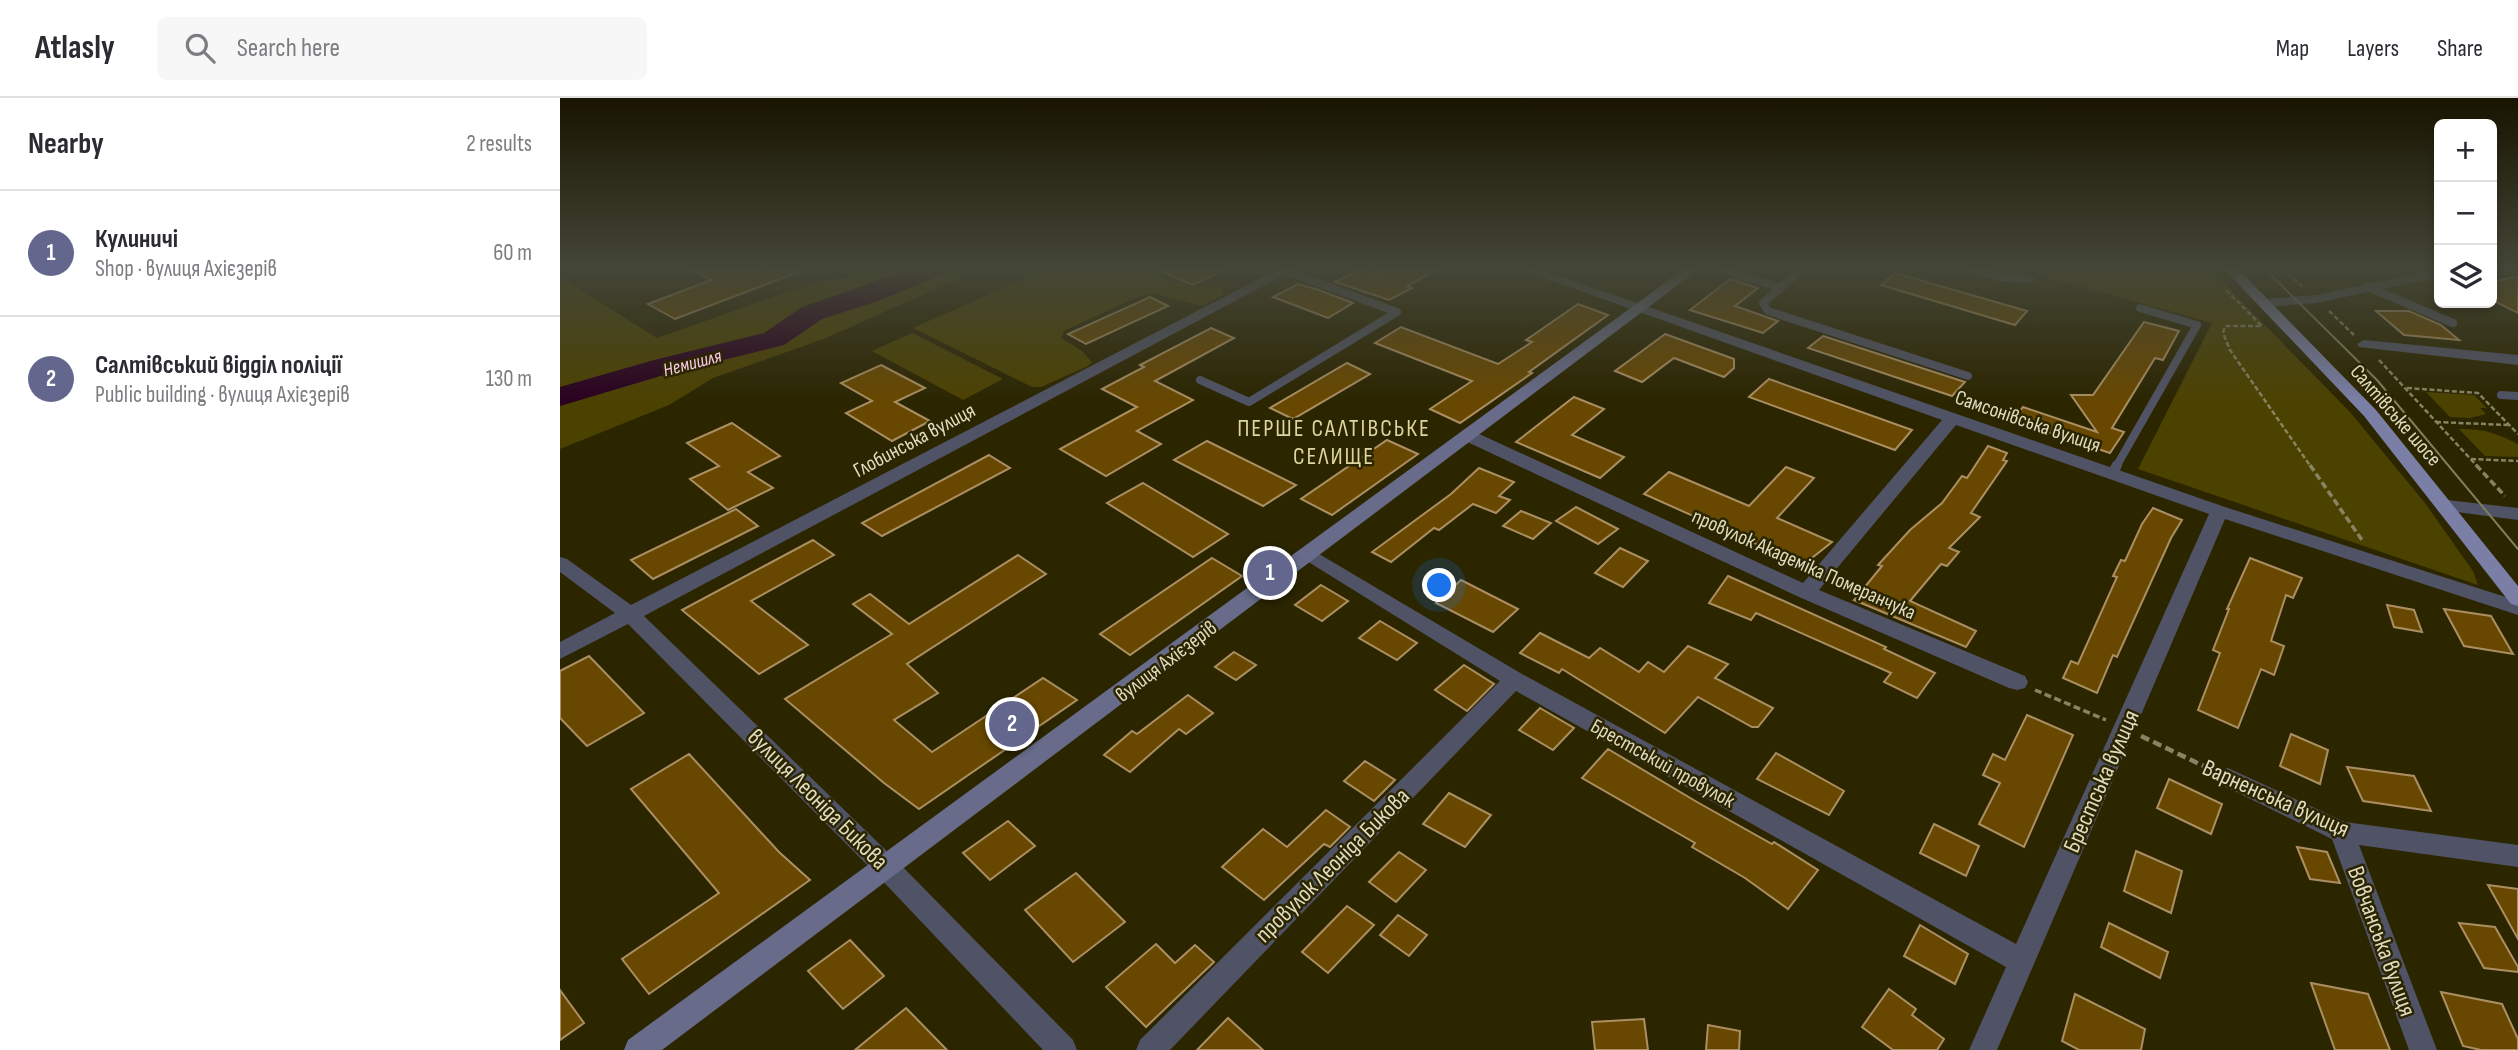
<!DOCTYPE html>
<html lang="en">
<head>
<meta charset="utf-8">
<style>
  :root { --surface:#fff; --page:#f7f7f7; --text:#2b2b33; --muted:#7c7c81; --line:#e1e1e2; --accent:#64678d }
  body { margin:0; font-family:"Sofia Sans Condensed",sans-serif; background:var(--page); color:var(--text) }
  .controls { position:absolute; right:21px; top:21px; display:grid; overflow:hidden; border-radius:10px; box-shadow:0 4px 10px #0003 }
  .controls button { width:63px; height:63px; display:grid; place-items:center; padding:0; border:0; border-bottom:2px solid var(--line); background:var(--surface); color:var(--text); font:35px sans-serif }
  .you { position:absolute; left:880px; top:488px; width:24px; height:24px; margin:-18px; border:5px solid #fff; border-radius:50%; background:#1a73e8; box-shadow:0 0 0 10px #1a73e833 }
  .badge { display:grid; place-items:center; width:46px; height:46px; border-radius:50%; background:var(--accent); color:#fff; font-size:23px; font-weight:700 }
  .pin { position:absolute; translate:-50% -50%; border:4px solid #fff; box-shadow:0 2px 7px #0006 }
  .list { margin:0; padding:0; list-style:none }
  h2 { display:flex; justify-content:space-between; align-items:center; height:91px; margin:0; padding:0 28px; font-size:30px }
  h2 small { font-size:23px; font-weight:400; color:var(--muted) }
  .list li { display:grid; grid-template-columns:46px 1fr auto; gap:21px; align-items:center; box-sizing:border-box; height:126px; padding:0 28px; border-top:2px solid var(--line) }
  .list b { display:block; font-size:26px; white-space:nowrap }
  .list p { margin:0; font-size:23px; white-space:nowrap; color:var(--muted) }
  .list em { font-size:23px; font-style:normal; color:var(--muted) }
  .icon { flex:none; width:38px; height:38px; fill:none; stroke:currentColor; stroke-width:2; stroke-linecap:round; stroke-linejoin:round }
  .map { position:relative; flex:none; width:1958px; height:952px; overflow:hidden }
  header { display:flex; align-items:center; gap:42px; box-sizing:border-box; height:98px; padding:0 35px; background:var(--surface); border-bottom:2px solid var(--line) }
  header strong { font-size:33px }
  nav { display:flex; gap:38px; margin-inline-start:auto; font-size:24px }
  .search { width:490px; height:63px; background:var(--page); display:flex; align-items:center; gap:18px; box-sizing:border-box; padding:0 24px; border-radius:10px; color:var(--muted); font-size:26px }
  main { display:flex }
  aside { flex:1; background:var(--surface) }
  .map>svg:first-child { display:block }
</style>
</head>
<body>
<header>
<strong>Atlasly</strong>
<div class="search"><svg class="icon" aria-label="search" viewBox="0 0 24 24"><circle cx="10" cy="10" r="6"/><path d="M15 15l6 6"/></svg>Search here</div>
<nav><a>Map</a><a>Layers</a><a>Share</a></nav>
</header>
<main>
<aside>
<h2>Nearby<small>2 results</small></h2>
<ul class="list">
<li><span class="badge">1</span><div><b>Кулиничі</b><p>Shop · вулиця Ахієзерів</p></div><em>60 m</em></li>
<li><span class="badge">2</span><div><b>Салтівський відділ поліції</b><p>Public building · вулиця Ахієзерів</p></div><em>130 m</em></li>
</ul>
</aside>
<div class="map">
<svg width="1958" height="952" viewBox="0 0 1958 952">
  <rect width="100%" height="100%" fill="#2b2500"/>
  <!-- green -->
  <g fill="#4c4200">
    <polygon points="331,171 420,171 266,240 153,280 109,307 0,351 0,179 97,240 253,185"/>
    <polygon points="486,171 574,171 631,188 664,189 663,197 642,208 593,195 575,200 504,233 501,240 522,253 532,264 528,268 481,289 472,289 353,230"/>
    <polygon points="1490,171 1650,171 1790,314 1865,405 1913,473 1918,487 1578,371 1652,225 1486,179"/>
    <polygon points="352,235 443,281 403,302 312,253"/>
    <polygon points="1866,294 1914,297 1927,310 1920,310 1926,316 1910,320 1890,319"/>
    <path d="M1899,331C1925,331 1936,335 1958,346V359L1925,358Z"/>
  </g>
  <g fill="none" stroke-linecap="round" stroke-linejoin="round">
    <!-- river -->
    <polygon fill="#29001f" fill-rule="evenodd" points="351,171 387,171 384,176 315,204 262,221 224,247 114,274 0,308 0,289 94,262 204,235 242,209"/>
  </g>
  <!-- building -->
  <g fill="#684800" stroke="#ab8f63" stroke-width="2">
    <polygon points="131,171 241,171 241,173 115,221 88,206 151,182"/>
    <polygon points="595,171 666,171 633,187"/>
    <polygon points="800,171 815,176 824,171 878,171 847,188 852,190 829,202 775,184"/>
    <polygon points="1335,175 1467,213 1455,227 1321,187"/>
    <polygon points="1958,178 1958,215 1932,202 1932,184"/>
    <polygon points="1170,181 1198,190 1175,208 1218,223 1203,235 1130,212"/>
    <polygon points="738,186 759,192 793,205 768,220 713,199"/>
    <polygon points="590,199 608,208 526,246 508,236"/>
    <polygon points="1018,206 1048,217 969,274 972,275 900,325 870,311 912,283 815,245 841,229 938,266 972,244 966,242"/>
    <polygon points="1816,213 1849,213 1881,227 1899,242 1844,237"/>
    <polygon points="1584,224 1619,233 1603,262 1595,260 1552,330 1564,334 1550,355 1452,322 1463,309 1537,334 1511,297 1533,297"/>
    <polygon points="651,230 674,240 595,283 633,302 577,333 601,346 546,378 500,351 577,309 542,291 584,269 580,267"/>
    <polygon points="1105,236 1174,261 1174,270 1164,279 1114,260 1082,284 1055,273"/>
    <polygon points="1263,238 1405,284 1392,298 1248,250"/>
    <polygon points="787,265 810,276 733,321 710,310"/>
    <polygon points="321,267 365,290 335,304 370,323 332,343 286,315 312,303 281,285"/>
    <polygon points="1209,281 1352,332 1335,352 1189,299"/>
    <polygon points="1014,299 1044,311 1012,337 1064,359 1040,380 956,344"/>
    <polygon points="172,325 220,358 188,374 213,390 168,412 130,381 159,368 127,345"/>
    <polygon points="827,342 858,356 772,417 741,401"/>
    <polygon points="647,343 736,387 703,408 614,362"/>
    <polygon points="1428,348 1447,355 1443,362 1447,363 1411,415 1420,419 1389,450 1399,454 1387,468 1381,466 1350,503 1416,533 1406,549 1294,502 1322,468 1318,467 1350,432 1382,405 1402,378 1407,380"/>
    <polygon points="429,357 450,370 322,438 302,425"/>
    <polygon points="1226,369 1254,380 1217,420 1272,444 1243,467 1084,396 1109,374 1189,408"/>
    <polygon points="919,370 954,384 939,398 950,402 936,415 913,406 879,432 874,430 831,464 812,454 891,396"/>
    <polygon points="583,385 668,436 633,459 547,405"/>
    <polygon points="1016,409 1058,431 1038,446 996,423"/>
    <polygon points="1593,410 1622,422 1611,440 1557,559 1553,557 1537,595 1503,580 1511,563 1518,566 1557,479 1553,478 1561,462 1565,463 1582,426"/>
    <polygon points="176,411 198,428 93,481 71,462"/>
    <polygon points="961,413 991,425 973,441 943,428"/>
    <polygon points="253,442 274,457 191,503 248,547 199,576 122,512"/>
    <polygon points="1060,450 1088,463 1063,489 1035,475"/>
    <polygon points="458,457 486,476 347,566 378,595 334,622 372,654 483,580 517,602 359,711 324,685 225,601 332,536 293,506 310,496 349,526"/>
    <polygon points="652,460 682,478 570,557 540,536"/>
    <polygon points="1690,460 1742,480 1733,500 1726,497 1711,543 1724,548 1714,577 1701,571 1678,630 1638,612 1660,555 1653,552 1669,511 1667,511"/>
    <polygon points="1168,478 1326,549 1324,551 1375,575 1357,600 1324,584 1331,575 1196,515 1191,522 1149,505"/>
    <polygon points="901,482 958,511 933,534 876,505"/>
    <polygon points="761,487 788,503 762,523 735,507"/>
    <polygon points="1827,507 1854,512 1862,534 1834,529"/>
    <polygon points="1884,511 1931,518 1953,556 1904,548"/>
    <polygon points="820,523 857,545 837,562 799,540"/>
    <polygon points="980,535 1029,560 1040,550 1079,574 1088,564 1104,574 1128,548 1168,566 1155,580 1213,610 1198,629 1192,629 1138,599 1105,635 1002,571 999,575 960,555"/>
    <polygon points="674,554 696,567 676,582 655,569"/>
    <polygon points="29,558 84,615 27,648 0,620 0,573"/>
    <polygon points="904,567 934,586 907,613 875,592"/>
    <polygon points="628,597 653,615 626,636 619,631 570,674 544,657 572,633 577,636"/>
    <polygon points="980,610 1014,630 993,652 959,632"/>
    <polygon points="1467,617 1513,637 1464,749 1419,726 1440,685 1423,677 1433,656 1445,662"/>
    <polygon points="1731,636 1768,652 1760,686 1720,668"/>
    <polygon points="1048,651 1137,704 1212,746 1214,744 1258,772 1228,811 1185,780 1132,749 1135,745 1022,680"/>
    <polygon points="1216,655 1284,693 1269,717 1197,681"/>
    <polygon points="129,656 219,754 250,782 89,896 62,861 159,795 71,691"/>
    <polygon points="805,663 835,682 814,703 784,683"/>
    <polygon points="1787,669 1854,678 1871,713 1803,703"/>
    <polygon points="1609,681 1662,706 1651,736 1597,710"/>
    <polygon points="889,695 931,717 905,749 863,726"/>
    <polygon points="766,712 790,729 770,749 764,746 704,802 662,769 703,731 727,749"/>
    <polygon points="448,723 475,748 430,782 403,755"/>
    <polygon points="1374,726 1419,748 1406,778 1360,755"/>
    <polygon points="1737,749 1767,754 1780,785 1750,781"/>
    <polygon points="1576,753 1622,773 1611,815 1564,793"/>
    <polygon points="839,754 866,772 836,804 809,784"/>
    <polygon points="516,775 565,824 513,864 465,812"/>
    <polygon points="1928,787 1958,791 1958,841"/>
    <polygon points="787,808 814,827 768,875 742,854"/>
    <polygon points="838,817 867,837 849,858 820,837"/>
    <polygon points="1549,825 1608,854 1600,880 1541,849"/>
    <polygon points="1899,825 1935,829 1958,869 1958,874 1924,870"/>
    <polygon points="1360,827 1408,856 1395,886 1344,858"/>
    <polygon points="290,842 324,878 283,911 248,873"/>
    <polygon points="596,846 615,865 635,847 654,864 586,929 546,889"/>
    <polygon points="1751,885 1808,896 1830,952 1775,952"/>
    <polygon points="1329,891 1356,911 1352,917 1384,941 1377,952 1333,952 1302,929"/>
    <polygon points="0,892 24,925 0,942"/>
    <polygon points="1881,894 1942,906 1958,941 1958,952 1921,952 1903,948"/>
    <polygon points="1515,896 1585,931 1581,952 1519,952 1502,943"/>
    <polygon points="346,910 387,952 295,952"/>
    <polygon points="668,920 703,952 637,952"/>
    <polygon points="1084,921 1088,952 1035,952 1032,924"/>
    <polygon points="1148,927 1180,933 1179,952 1146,952"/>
  </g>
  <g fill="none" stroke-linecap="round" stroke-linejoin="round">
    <!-- path-far2 -->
    <g stroke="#888363" stroke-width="2.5" stroke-dasharray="5 2.5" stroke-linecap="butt">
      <polyline points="1722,171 1743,189"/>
      <polyline points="1666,192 1702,228 1665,228 1663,235 1670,252 1751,369"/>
      <polyline points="1769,213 1794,237"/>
      <polyline points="1819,262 1918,369"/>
      <polyline points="1847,290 1918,295 1958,336"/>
      <polyline points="1876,324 1948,327"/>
      <polyline points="1911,361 1958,363"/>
    </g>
    <!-- path-far1 -->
    <g stroke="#888363" stroke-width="3.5" stroke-dasharray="7 3.5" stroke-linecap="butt">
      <polyline points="1750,367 1802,442"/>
      <polyline points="1916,367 1945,398"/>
      <polyline points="1475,592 1546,622"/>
    </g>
    <!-- path -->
    <polyline stroke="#888363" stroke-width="4.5" stroke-dasharray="9 4.5" stroke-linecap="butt" points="1581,638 1650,671"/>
    <!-- service-far1 -->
    <g stroke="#505365" stroke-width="8">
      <polyline points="1160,171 1221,190"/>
      <polyline points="1242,171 1203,205 1208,213 1408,278"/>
      <polyline points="1412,171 1443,180 1470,181"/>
      <polyline points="1808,189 1893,225"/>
      <polyline points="640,282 689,304 837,214 726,173"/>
      <polyline points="1941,297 1958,298"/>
      <polyline points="1556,369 1637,227 1580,210"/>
    </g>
    <!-- service -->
    <polyline stroke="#505365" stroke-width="10" points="1552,376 1557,367"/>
    <!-- minor -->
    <g fill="#505365" fill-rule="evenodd">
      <polygon points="718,171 735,171 84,518 335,761 513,942 517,952 483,952 317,777 68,526 0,561 0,544 55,515 0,474 0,459 7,461 71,507"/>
      <polygon points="959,171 979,171 1665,409 1958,503 1958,517 1665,421 1437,952 1409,952 1446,869 956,593 610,952 576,952 580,942 940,583 742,460 740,456 742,452 749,450 962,576 1456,846 1649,416 1396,327 1259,492 1465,578 1468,584 1465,590 1457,592 1449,590 1239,499 903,342 901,338 903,334 915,334 1243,485 1382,322"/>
      <polygon points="1879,171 1879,179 1756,205 1705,209 1698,205 1705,201 1756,197"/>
      <polygon points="1804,242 1958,257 1958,267 1799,249 1797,246"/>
      <polygon points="1887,402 1958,410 1958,422 1881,412 1878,408 1881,404"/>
      <polygon points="1668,670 1785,724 1958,747 1958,769 1799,747 1877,952 1849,952 1772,741 1660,686 1656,679 1660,672"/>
    </g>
    <!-- secondary -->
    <polygon fill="#686c8a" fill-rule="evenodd" points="1124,171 1139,171 102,952 64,952 68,942"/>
    <!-- primary -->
    <polygon fill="#7b7fa6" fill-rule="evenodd" points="1664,171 1678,171 1816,312 1958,488 1958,508 1951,506 1804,318"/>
    <!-- tram -->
    <polyline stroke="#837e5e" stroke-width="2" points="1705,171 1817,282 1958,451"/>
  </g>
  <!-- sky -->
  <linearGradient id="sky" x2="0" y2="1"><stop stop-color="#181400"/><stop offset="0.56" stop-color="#444637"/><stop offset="1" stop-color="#444637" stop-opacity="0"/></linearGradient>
  <rect width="1958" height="305" fill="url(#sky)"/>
  <g text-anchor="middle" stroke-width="5" stroke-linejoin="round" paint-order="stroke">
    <!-- far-water labels -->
    <g font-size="19" font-style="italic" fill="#fbc8e9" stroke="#2b2500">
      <text transform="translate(132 264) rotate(-15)" y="7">Немишля</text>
    </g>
    <!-- street labels -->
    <g font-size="21" fill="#dfdbc1" stroke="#2b2500">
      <text transform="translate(1836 317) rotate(49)" y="7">Салтівське шосе</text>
      <text transform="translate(1468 323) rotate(19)" y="7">Самсонівська вулиця</text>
      <text transform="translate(354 342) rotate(-28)" y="7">Глобинська вулиця</text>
      <text transform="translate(1244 466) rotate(24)" y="7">провулок Академіка Померанчука</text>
      <text transform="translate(606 563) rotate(-37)" y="7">вулиця Ахієзерів</text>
      <text transform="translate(1103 665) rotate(29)" y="7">Брестський провулок</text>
    </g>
    <!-- quarter labels -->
    <g font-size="24" letter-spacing="2" fill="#ded5a1" stroke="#2b2500">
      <text x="774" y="338">ПЕРШЕ САЛТІВСЬКЕ<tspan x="774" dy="28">СЕЛИЩЕ</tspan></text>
    </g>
    <!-- near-street labels -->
    <g font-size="24" fill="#dfdbc1" stroke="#2b2500">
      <text transform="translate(1541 683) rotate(-66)" y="8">Брестська вулиця</text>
      <text transform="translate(1716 700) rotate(24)" y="8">Варненська вулиця</text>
      <text transform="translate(258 701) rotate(45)" y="8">вулиця Леоніда Бикова</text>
      <text transform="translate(772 767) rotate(-45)" y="8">провулок Леоніда Бикова</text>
      <text transform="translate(1822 843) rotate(70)" y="8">Вовчанська вулиця</text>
    </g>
  </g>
</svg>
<div class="controls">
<button>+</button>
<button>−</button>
<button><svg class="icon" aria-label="layers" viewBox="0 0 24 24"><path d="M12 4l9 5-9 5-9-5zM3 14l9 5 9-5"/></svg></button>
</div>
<div class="you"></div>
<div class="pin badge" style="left:710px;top:475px">1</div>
<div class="pin badge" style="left:452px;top:626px">2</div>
</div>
</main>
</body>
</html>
